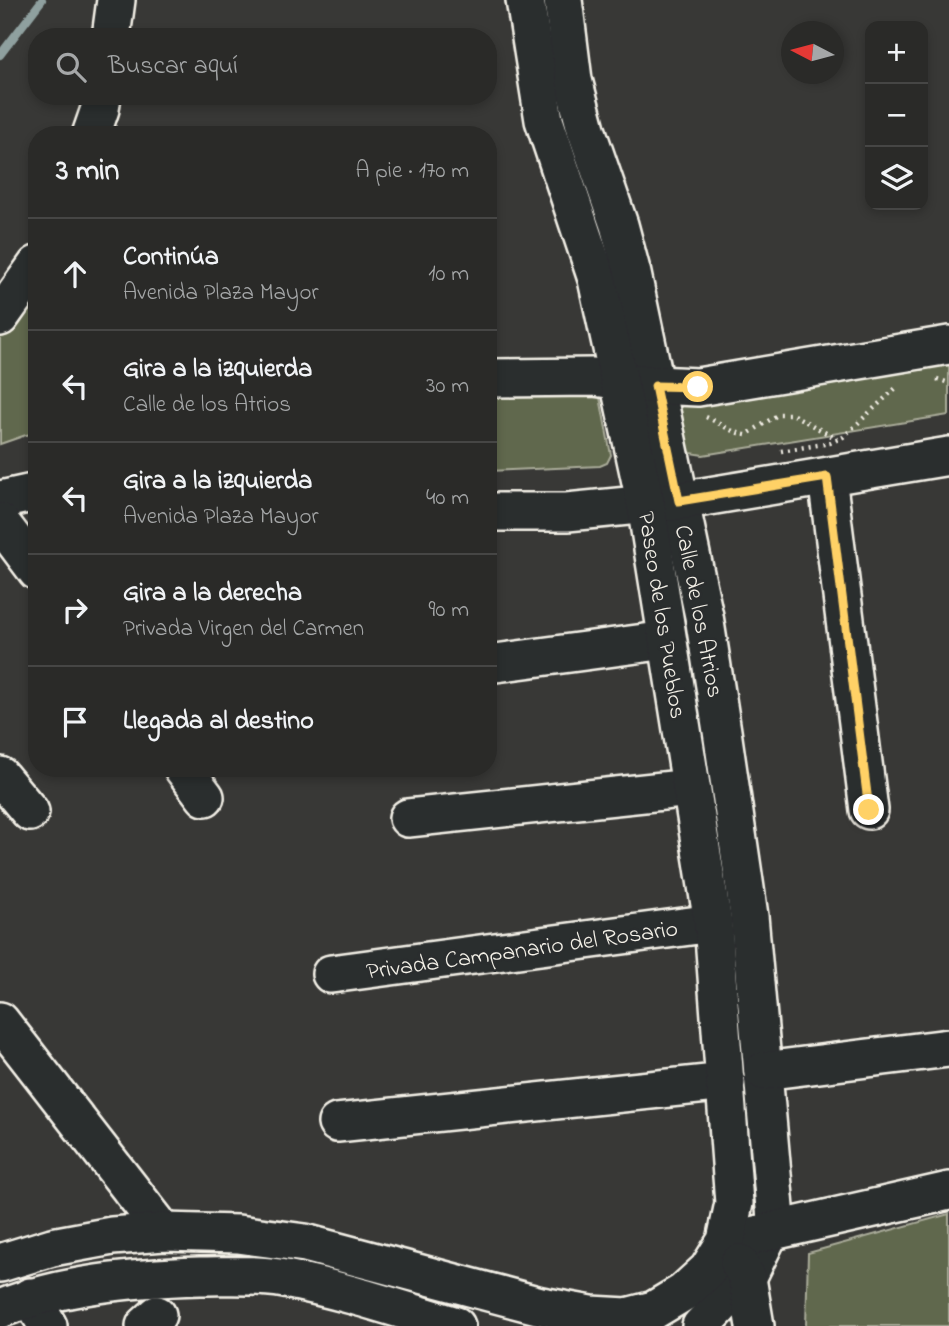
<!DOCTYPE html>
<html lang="es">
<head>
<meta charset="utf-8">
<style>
  :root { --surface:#2a2a28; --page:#363634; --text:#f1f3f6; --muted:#a5a7a8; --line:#464645 }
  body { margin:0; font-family:"Indie Flower",sans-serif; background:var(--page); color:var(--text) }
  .controls { position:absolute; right:21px; top:21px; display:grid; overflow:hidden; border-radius:14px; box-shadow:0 4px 10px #0003 }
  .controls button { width:63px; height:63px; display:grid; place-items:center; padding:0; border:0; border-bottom:2px solid var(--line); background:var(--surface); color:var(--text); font:35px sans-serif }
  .compass { position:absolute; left:781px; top:21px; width:63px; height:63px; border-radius:50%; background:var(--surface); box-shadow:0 4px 10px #0003; rotate:276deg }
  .stop { position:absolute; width:21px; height:21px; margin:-16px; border:5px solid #ffd166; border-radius:50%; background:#fff }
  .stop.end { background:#ffd166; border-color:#fff; box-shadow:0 2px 7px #0008 }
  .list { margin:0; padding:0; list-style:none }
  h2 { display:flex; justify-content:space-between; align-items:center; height:91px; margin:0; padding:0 28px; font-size:30px }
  h2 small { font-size:23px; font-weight:400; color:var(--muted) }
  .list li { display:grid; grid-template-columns:46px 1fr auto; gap:21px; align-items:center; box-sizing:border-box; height:112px; padding:0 28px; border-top:2px solid var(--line) }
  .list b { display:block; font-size:26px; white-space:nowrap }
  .list p { margin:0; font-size:23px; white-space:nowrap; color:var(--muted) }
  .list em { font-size:23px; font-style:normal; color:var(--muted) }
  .icon { flex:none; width:38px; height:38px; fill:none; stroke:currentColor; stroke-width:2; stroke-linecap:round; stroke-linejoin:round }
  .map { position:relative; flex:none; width:949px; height:1326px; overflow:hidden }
  .search { position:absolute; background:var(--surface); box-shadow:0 4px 10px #0003; left:28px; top:28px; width:469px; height:77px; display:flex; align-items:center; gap:18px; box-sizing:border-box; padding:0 24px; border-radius:28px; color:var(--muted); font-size:26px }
  .panel { position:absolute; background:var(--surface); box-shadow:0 4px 10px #0003; left:28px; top:126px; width:469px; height:651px; border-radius:28px }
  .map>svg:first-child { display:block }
</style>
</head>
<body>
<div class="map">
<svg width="949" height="1326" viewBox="0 0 949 1326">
  <rect width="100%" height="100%" fill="#383836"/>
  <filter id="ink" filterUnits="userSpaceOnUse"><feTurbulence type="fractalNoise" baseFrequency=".0143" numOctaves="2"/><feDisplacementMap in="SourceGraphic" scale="14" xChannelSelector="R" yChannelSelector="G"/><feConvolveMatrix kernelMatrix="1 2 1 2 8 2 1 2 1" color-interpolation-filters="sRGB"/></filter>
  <g filter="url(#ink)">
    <!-- green -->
    <g fill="#61674d" stroke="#aaac9a" stroke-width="2">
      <polygon points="37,269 37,433 26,435 0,444 0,308"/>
      <polygon points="949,336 949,415 703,455 691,453 683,445 674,394"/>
      <polygon points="488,371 595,371 611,455 607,463 600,466 488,471"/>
      <polygon points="949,1214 949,1326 806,1326 808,1253"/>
    </g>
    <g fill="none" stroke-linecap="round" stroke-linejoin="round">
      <!-- stream -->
      <polyline stroke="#8fa09f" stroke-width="8" points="0,55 42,0"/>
      <!-- minor casing -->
      <g stroke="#f4f1e8" stroke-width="42">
        <g id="minor">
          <polyline points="563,0 573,80 586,129 619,225 632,274 704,616 722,731 749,916 776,1219 747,1278 701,1326"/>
          <polyline points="111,37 116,0"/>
          <polyline points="91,135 100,109 102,96"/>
          <polyline points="0,317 37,265"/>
          <polyline points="488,378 593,377 655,385 698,387 949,345"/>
          <polyline points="827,477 869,810"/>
          <polyline points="0,500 37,492"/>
          <polyline points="488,512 567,512 679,501 949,456"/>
          <polyline points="0,522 37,571"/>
          <polyline points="488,664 667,640"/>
          <polyline points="183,768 205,797"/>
          <polyline points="0,776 30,812"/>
          <polyline points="408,818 691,788"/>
          <polyline points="331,974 713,923"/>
          <polyline points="0,1021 164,1232"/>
          <polyline points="763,1071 949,1048"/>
          <polyline points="337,1123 726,1082"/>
          <polyline points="751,1236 949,1191"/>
          <polyline points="0,1263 52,1247 112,1236 164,1232 238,1234 305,1243 541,1306 591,1315 627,1317 654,1310 684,1292 708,1270 726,1241 734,1203 713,923 646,505 597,279 544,120 525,0"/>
          <polyline points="739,1263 747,1278 755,1326"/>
          <polyline points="30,1297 48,1326"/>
          <path d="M0,1309C63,1284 132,1278 200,1276C228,1276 257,1274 285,1279C343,1290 399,1309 456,1326"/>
          <polyline points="145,1326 157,1315"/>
        </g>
      </g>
      <!-- path -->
      <g stroke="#f4f1e8" stroke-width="4.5" stroke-dasharray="2 5" stroke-linecap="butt">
        <polyline points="937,379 949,383"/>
        <path d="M706,417C720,423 730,432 746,435L779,414H792L837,439"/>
        <polyline points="781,451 830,443 843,437 897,387"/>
      </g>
      <!-- minor -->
      <use href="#minor" stroke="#2a2d2e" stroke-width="37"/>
    </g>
  </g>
  <g fill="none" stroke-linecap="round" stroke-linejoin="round" filter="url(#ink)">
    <!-- route -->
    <polyline stroke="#ffd166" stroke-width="9" points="698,387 655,386 679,501 827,477 869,810"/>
  </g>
  <g text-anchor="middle" stroke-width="5" stroke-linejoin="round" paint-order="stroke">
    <!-- street labels -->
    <g font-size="24" fill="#f4f1e8" stroke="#2a2d2e">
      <text transform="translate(700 611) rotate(79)" y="8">Calle de los Atrios</text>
      <text transform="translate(663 615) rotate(81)" y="8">Paseo de los Pueblos</text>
      <text transform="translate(522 949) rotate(-8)" y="8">Privada Campanario del Rosario</text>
    </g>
  </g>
</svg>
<div class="controls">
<button>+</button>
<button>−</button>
<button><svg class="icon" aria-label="layers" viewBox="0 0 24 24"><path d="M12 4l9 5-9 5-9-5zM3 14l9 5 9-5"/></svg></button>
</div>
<svg class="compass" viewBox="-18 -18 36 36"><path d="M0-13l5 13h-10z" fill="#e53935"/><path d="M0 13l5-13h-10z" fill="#a5a7a8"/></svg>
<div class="stop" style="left:698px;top:387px"></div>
<div class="stop end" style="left:869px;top:810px"></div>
<div class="search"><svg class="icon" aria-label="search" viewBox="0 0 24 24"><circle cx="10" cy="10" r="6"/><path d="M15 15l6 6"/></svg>Buscar aquí</div>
<section class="panel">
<h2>3 min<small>A pie · 170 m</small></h2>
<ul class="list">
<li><svg class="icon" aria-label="ahead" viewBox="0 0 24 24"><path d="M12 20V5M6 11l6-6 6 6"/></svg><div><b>Continúa</b><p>Avenida Plaza Mayor</p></div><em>10 m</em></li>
<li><svg class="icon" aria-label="left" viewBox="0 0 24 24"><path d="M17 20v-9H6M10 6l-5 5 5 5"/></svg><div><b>Gira a la izquierda</b><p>Calle de los Atrios</p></div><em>30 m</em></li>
<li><svg class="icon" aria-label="left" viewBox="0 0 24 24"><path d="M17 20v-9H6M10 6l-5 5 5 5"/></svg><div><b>Gira a la izquierda</b><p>Avenida Plaza Mayor</p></div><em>40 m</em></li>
<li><svg class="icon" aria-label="right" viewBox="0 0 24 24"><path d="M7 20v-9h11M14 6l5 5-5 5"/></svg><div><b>Gira a la derecha</b><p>Privada Virgen del Carmen</p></div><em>90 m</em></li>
<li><svg class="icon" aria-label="arrive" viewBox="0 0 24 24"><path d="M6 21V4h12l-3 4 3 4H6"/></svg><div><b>Llegada al destino</b></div></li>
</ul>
</section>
</div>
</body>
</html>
